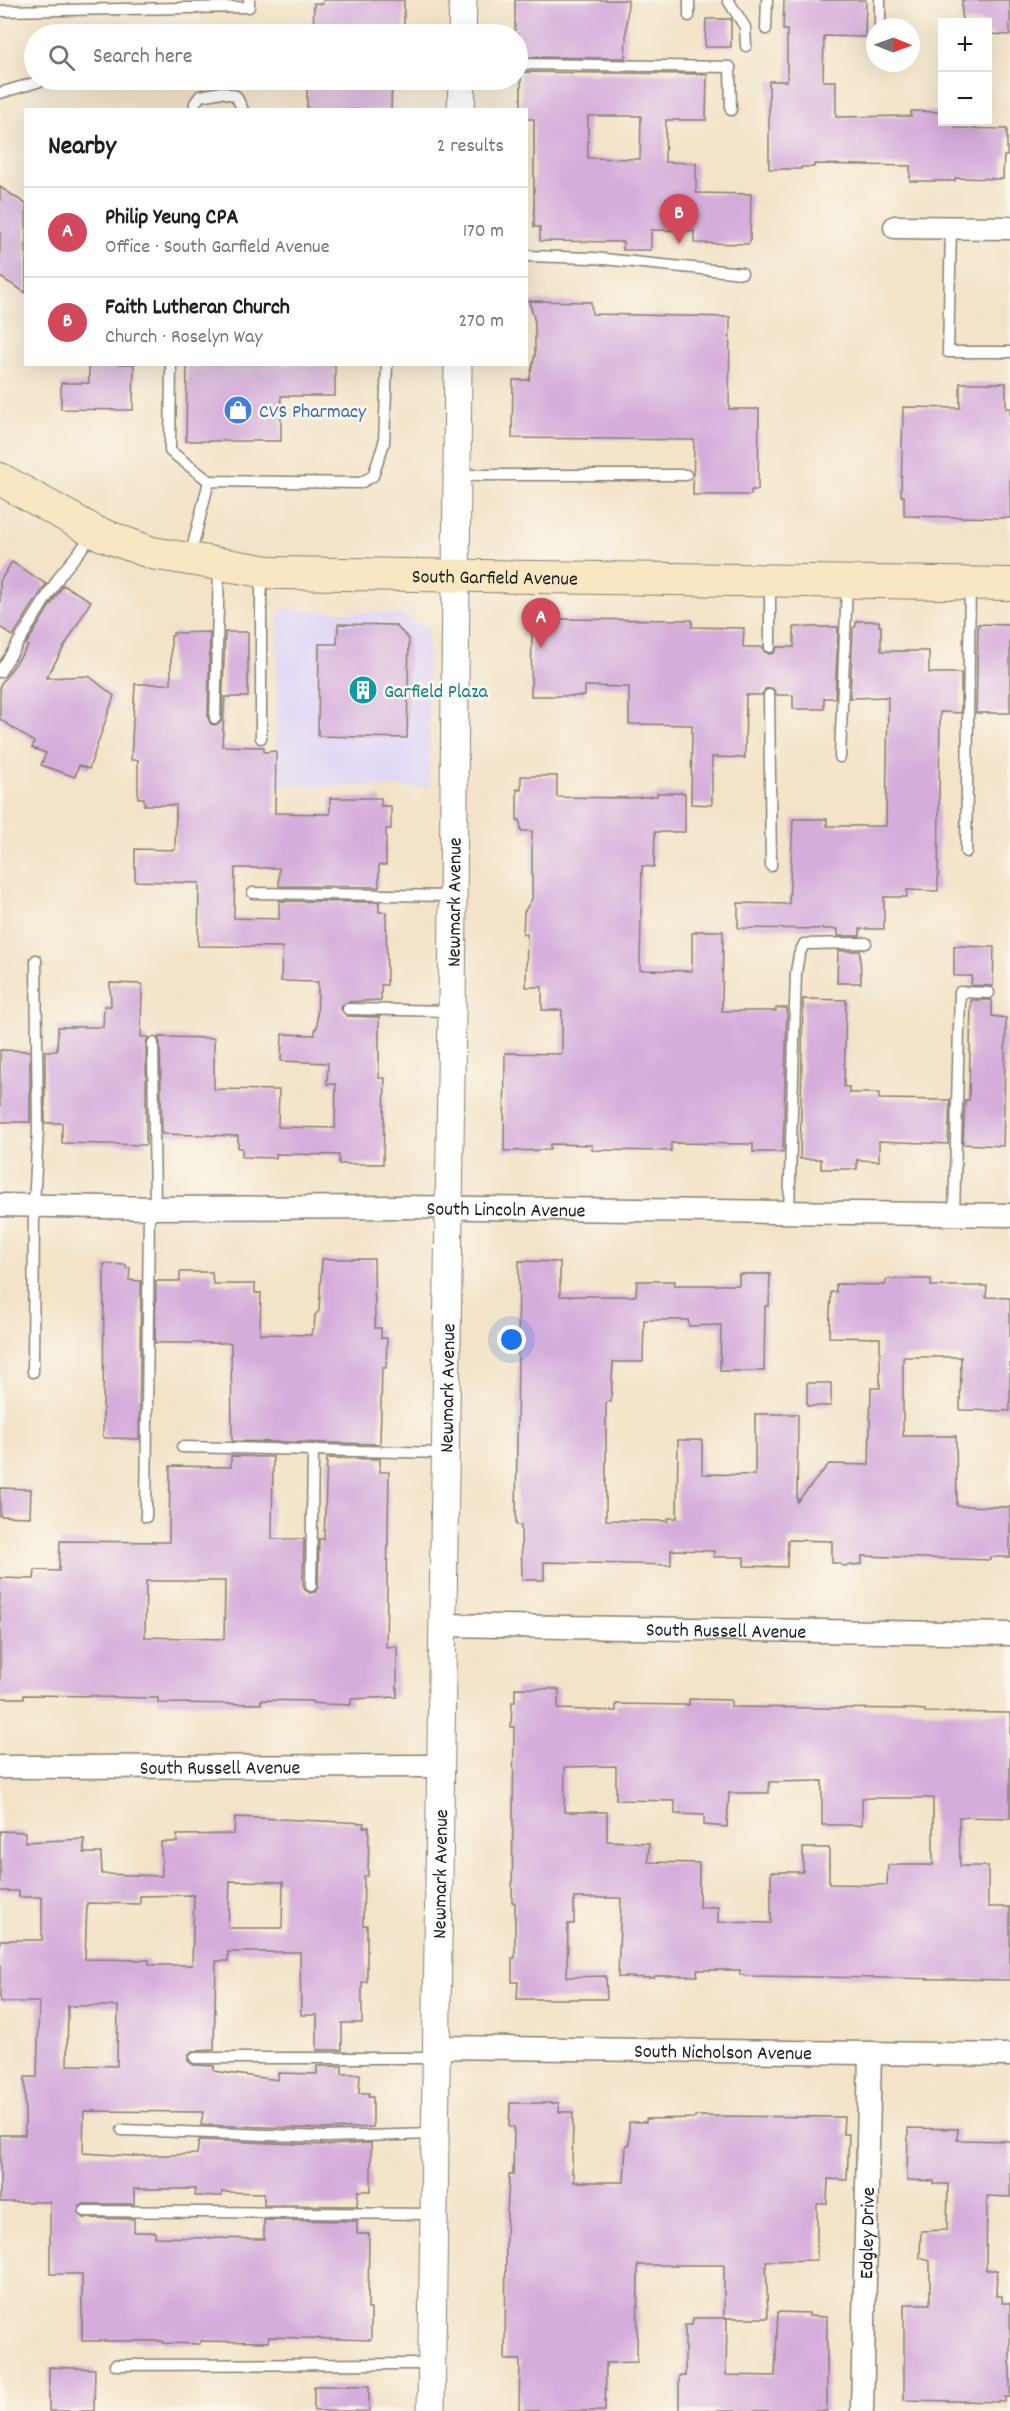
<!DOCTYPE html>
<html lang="en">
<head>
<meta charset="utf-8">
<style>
  :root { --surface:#fff; --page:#f2f2f2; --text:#202124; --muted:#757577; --line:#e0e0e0; --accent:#d1495b }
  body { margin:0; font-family:Dekko,sans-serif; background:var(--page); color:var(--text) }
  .controls { position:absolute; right:18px; top:18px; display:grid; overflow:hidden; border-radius:0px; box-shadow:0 6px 24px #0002 }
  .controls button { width:54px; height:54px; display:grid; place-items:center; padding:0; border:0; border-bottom:2px solid var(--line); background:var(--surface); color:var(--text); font:30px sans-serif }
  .compass { position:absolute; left:866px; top:18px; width:54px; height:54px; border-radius:50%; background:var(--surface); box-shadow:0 6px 24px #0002; rotate:91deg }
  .you { position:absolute; left:512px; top:1340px; width:21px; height:21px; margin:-15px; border:4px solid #fff; border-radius:50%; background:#1a73e8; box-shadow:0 0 0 9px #1a73e833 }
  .badge { display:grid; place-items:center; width:39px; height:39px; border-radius:50%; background:var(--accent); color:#fff; font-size:20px; font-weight:700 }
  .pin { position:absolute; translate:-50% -50px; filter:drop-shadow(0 2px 3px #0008) }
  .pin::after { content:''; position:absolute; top:32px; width:21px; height:18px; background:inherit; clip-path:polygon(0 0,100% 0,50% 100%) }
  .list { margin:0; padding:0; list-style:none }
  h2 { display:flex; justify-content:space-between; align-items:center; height:78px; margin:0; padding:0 24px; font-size:26px }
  h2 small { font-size:20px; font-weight:400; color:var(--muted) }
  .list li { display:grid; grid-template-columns:39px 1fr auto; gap:18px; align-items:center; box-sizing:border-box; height:90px; padding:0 24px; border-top:2px solid var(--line) }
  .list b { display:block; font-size:22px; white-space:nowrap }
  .list p { margin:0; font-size:20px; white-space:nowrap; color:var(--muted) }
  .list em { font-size:20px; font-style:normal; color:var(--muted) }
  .icon { flex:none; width:33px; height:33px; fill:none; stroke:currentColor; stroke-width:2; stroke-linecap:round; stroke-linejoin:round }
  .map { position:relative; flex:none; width:1010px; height:2411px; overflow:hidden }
  .search { position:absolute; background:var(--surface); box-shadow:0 6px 24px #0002; left:24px; top:24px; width:504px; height:66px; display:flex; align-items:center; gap:15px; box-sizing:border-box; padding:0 21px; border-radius:33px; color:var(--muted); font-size:22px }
  .panel { position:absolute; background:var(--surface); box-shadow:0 6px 24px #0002; left:24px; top:108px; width:504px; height:258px; border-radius:0px }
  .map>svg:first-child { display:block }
</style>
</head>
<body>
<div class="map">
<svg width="1010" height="2411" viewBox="0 0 1010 2411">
  <rect width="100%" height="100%" fill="#fbf7ec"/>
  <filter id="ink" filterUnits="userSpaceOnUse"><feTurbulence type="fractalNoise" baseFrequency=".0167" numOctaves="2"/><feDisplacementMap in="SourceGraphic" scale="12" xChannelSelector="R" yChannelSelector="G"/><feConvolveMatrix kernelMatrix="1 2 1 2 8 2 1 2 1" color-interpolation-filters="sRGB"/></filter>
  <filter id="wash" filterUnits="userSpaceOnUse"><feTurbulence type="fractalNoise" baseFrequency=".008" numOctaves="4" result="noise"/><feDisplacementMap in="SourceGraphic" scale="24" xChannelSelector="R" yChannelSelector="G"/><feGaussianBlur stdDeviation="1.35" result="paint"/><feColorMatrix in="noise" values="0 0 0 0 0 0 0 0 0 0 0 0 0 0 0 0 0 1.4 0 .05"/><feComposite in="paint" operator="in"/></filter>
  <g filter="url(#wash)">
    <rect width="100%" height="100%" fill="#f3e3c8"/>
    <!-- built -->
    <polygon fill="#dfd5f5" points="278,609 403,614 428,629 429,788 276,785"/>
    <g id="blocks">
      <!-- building -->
      <g fill="#d5addb" fill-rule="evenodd">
        <polygon points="323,0 404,0 404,34 313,34 314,3 323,4"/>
        <polygon points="515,0 628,0 625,58 522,57 522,54 518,54 518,34 515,34"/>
        <polygon points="784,0 866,0 865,37 824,36 823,81 836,81 836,117 911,116 911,111 942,112 942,122 955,122 955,128 1007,129 1007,156 1004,156 1003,179 955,178 955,181 910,181 910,166 814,164 814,167 801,167 801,169 769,169 769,81 787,81 787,30 783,30"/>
        <polygon points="962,0 1010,0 1010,35 987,34 987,22 962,22"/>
        <polygon points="706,19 731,19 731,47 705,47"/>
        <path d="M521,72L707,74L706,120H666L665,162L696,163V193L751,194L750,242L748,244L694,243V231L651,230V250H623V242L540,241V227H534V119H526V110H521ZM588,116H641L640,159L588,158Z"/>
        <polygon points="307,80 392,80 391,110 307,110"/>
        <polygon points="0,187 26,204 26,293 0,277"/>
        <polygon points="529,301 591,302 592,314 730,317 729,409 759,409 758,490 751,490 751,495 693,495 694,440 512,438 513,380 529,380 535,355 535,322"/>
        <polygon points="89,364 134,364 133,410 61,409 61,383 89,383"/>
        <polygon points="187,364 335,364 335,396 281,396 281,441 186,441"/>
        <polygon points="960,383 1006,383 1006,408 1010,408 1010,518 904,516 904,496 901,496 903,407 960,408"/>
        <polygon points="12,562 46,584 13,636 0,627 0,581"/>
        <polygon points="63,585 91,601 46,678 89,676 114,696 89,769 79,765 75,777 41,765 46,753 32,748 34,742 0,719 0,685 28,646 26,644"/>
        <polygon points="544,619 692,620 692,627 744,628 743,647 763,647 764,651 769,654 774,653 777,647 794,647 794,627 838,627 835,698 824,698 824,709 793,709 793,695 777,695 772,688 765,689 762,695 746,695 745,758 712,757 712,805 691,804 692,725 629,724 629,687 585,686 585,696 531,696 532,629 544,629"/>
        <polygon points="856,621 879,621 879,626 881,626 881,651 929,651 929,673 961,673 961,713 940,712 938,891 907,890 907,897 884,897 884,929 860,929 860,936 838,936 838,929 738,928 738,903 789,904 793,819 827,819 827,826 886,826 888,697 850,698 853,628 856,626"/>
        <polygon points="338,624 395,625 409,639 407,738 318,736 319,644 337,644"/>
        <polygon points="978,624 1010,625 1010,713 976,713"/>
        <polygon points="210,632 208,718 211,724 215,725 221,722 222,718 225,632 248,632 248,697 225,697 222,746 264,747 264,752 276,751 275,813 330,814 330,798 381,798 381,806 391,806 391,829 386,829 386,865 379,865 379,887 279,886 279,868 235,868 234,918 279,919 279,901 379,902 379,912 386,912 387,985 381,985 381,1000 348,1002 342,1005 341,1009 347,1016 379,1017 379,1078 385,1078 383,1164 339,1164 339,1155 276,1154 276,1158 242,1157 242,1148 238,1148 238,1136 162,1134 160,1043 158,1037 214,1038 214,1089 279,1090 278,1127 335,1128 336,1084 327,1084 328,1063 281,1061 282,1034 315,1035 315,1028 317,1028 318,982 281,981 282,947 198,946 199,883 135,881 135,849 175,850 176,805 144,805 144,798 138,798 138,760 131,760 135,684 171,684 171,636 173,636 173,633"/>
        <polygon points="521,776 557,776 557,797 631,798 657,796 657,793 685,793 685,832 655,832 654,867 642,866 640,970 692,971 692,933 696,933 696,931 723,931 722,1011 776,1011 776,1008 787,1008 783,1152 753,1152 753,1144 671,1143 671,1151 592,1150 592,1145 550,1144 550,1150 504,1151 505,1053 562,1054 562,1010 542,1010 542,987 526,987 527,934 523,934 524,912 532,899 532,831 521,831 520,820 517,820 517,789 521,790"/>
        <polygon points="954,946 994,947 993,986 971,985 972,976 954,976"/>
        <polygon points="838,951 860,951 861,983 837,983"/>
        <polygon points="110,983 142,984 141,1037 148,1037 146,1043 146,1145 62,1143 62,1123 45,1123 45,1051 57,1051 58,1027 103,1027 104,1006 111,1006"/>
        <polygon points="803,999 846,1000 844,1087 849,1087 849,1093 879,1093 879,1099 950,1100 948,1144 879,1141 879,1161 857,1160 857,1169 821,1169 821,1159 800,1159"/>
        <polygon points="971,1000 992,1000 992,1016 1006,1018 1003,1146 963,1144 965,1100 969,1100"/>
        <polygon points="0,1050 30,1051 30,1122 0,1122"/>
        <polygon points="322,1259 374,1259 375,1328 381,1328 381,1338 387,1338 386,1368 382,1368 380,1444 232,1441 231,1343 155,1343 156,1281 180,1281 180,1272 212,1272 213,1284 255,1284 255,1293 261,1293 260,1334 311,1335 312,1329 314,1329 315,1315 319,1311"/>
        <polygon points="519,1261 560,1262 560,1296 634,1296 636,1295 637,1281 675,1281 674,1285 739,1285 739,1274 770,1274 769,1306 765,1306 764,1371 720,1371 721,1325 689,1326 688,1320 644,1320 643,1362 613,1362 611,1402 606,1402 606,1520 668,1521 668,1518 677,1518 678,1440 702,1440 702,1474 755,1475 755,1414 798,1414 797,1502 829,1464 869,1465 871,1388 880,1388 880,1338 829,1337 831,1292 836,1292 836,1284 885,1285 887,1279 931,1279 931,1286 987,1286 986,1297 1010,1298 1010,1411 960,1410 961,1357 903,1357 903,1436 956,1436 957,1506 1010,1507 1010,1557 990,1557 990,1560 862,1556 862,1564 842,1566 839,1563 832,1563 832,1541 788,1540 787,1567 744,1566 744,1557 714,1557 714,1551 671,1550 671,1565 544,1562 544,1580 522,1580 521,1525 516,1525"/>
        <polygon points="104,1264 126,1265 126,1268 130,1268 129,1280 141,1281 139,1439 105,1438 103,1436"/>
        <rect x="807" y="1383" width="24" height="23"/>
        <path d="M231,1456L273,1457L272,1539H304L303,1586L305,1590L310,1593L315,1592L318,1587L319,1539H324L327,1458L380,1459V1472H389L386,1647L397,1646V1697L351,1699V1705L325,1704L312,1703V1701L261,1700V1704L158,1703V1698L97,1697V1696L24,1695V1698H0V1578L34,1579L35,1570L59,1571L60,1541L169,1542L170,1466L231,1467ZM146,1581H225L224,1639L145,1637Z"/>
        <polygon points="0,1488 31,1489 30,1517 0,1516"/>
        <path d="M515,1688L559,1689L558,1709L616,1711V1704L689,1705V1699L731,1700V1707L912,1709L925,1710V1712L1010,1713V1818L959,1817L960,1866H988V1907H1010V1980L750,1976L740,1975V1970H697V1976H655L654,1978L618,1977L621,1898H574V1924H568L567,1977L606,1976L607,1999H517L518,1982H512V1958H515V1903L512,1902L514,1727H511L512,1702H515ZM616,1766V1800L675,1801V1814L704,1815V1825L727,1827L729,1793H769V1782L822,1781V1825H862V1798H933V1865H888L887,1885L829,1884V1848H803V1872H771V1923L718,1922V1907H699V1863L648,1862L649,1843L607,1841V1812H564L565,1767Z"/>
        <path d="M235,1817L364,1823L363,1827H369L368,1876H364L363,1925H367V1982H362V2023H342V2050H317V2015H301L300,1952H228V1961H216L214,2050L192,2051L188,2055V2061L194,2065L214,2066V2071L278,2080V2073L317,2074V2066H342V2074H360L359,2093H369L368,2097H373V2127L325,2129L201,2125L203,2112L84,2111L83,2153L132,2156L197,2154L199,2140L325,2145L371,2143V2191H358L357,2206L264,2205V2193L222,2192V2196H195V2189H134V2204H84L79,2207L78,2212L84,2218L134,2219V2232H155V2237L264,2239V2220L357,2221V2234H369L368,2309H371V2340L269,2337L268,2342L200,2341V2344L163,2343V2341H82V2274H50V2202H0V2135H25V2077H37L39,2002H0V1940H42V1897H19V1891H0V1831L25,1832V1842L84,1839V1853H101L102,1874L162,1876L161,1842H177V1835L234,1834ZM230,1881L283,1882L282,1928H228ZM194,1895L192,1965H149V1960L85,1959L87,1903L140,1904V1896ZM68,2006H118L117,2066L67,2065Z"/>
        <polygon points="510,2103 559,2103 559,2112 573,2112 572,2173 574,2173 574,2182 624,2182 626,2145 629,2145 629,2122 646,2122 646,2119 695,2118 695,2116 844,2117 843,2134 849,2134 847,2180 828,2179 827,2204 817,2204 817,2260 766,2261 768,2318 724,2318 724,2265 638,2265 637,2362 606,2363 605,2411 519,2411 520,2360 505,2360 506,2235 509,2175 513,2175 514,2127 509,2127"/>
        <polygon points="908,2128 958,2129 957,2140 1010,2141 1010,2197 987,2196 986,2270 997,2270 996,2296 1002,2296 1002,2303 1010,2303 1010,2397 1005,2397 1005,2402 904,2400 904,2304 930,2304 930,2261 920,2258 921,2231 947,2230 948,2184 934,2184 934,2181 907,2180"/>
        <polygon points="778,2312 809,2313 809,2316 827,2317 827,2411 679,2411 679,2376 685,2376 685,2325 692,2325 693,2318 727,2318 726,2375 775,2376"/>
        <polygon points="49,2367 95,2369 94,2411 49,2411"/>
        <rect x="314" y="2386" width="55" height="25"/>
      </g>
    </g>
  </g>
  <g filter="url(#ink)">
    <use href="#blocks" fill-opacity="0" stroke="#888072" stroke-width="1.5"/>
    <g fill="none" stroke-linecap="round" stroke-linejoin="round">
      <!-- service casing -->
      <g stroke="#888072" stroke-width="13">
        <g id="service">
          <polyline points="728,0 745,27 746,46"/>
          <polyline points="0,11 249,7 249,0"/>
          <polyline points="689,16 689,0"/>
          <polyline points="880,27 880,0"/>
          <polyline points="766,29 767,0"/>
          <polyline points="518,64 730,67 731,110"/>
          <polyline points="0,93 44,80"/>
          <polyline points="194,110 195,103 200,96 222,92 236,96 243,110"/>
          <polyline points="951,228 948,352 1010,352"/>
          <polyline points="526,256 593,258 742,273"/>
          <polyline points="171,364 170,451 209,481"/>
          <polyline points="457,475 686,475"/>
          <polyline points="190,557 209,481 360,483 373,476 384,443 387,364"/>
          <polyline points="261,574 261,738"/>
          <polyline points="770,647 770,584"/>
          <polyline points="0,672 61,574 93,535"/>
          <polyline points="769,695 771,866"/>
          <polyline points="215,718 219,568"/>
          <polyline points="840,757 847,585"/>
          <polyline points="966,852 970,587"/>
          <polyline points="253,893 453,896"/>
          <polyline points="348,1009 452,1011"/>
          <polyline points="153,1043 155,1208"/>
          <polyline points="789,1212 796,972 799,955 804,944 866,943"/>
          <polyline points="954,1215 960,992 989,993"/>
          <polyline points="33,1372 34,1206 38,1129 36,960"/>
          <polyline points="182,1447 444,1453"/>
          <polyline points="146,1517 149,1208"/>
          <polyline points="311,1586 313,1450"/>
          <polyline points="195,2058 435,2058"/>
          <polyline points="122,2130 325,2137 435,2134"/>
          <polyline points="85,2211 432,2214"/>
          <polyline points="115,2365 431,2364"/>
        </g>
      </g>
      <!-- minor casing -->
      <g stroke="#888072" stroke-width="25">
        <g id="minor">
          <polyline points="895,227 1010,228"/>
          <path id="s1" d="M0,1205L155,1208L405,1207L1010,1215"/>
          <path id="s2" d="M442,1625L1010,1634"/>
          <path id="s3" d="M0,1767L441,1766"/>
          <path id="s4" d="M437,2047L1010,2055"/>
          <path id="s5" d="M862,2411L870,2053"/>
        </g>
      </g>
      <!-- tertiary casing -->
      <g stroke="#888072" stroke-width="29">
        <g id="tertiary">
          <polyline points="462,34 463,0"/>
          <polyline points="461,110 462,80"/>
          <path id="s6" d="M431,2411L452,1011L458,364"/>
        </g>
      </g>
      <!-- secondary casing -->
      <g stroke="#888072" stroke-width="34">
        <g id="secondary">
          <path id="s7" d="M0,479L95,532L152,553L275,573L1010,584"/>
        </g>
      </g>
      <!-- service -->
      <use href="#service" stroke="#fff" stroke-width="10"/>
      <!-- minor -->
      <use href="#minor" stroke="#fff" stroke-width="22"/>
      <!-- tertiary -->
      <use href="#tertiary" stroke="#fff" stroke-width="27"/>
      <!-- secondary -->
      <use href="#secondary" stroke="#f7e8c3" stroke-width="32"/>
    </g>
  </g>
  <!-- icons -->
  <defs>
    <g id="shop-disc" transform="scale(1.5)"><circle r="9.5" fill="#3f7fe0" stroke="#fbf7ec"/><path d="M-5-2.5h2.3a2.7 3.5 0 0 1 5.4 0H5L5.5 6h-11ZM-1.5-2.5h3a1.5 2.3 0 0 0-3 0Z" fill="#fff"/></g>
    <g id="building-disc" transform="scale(1.5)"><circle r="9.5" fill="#0f9aa8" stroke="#fbf7ec"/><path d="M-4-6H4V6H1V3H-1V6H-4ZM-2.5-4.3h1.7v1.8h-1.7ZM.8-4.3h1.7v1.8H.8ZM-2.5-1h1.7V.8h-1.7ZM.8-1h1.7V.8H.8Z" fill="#fff"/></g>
  </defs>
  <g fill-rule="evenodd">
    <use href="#shop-disc" x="238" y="410"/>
    <use href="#building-disc" x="363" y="690"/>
  </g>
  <g text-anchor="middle" stroke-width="5" stroke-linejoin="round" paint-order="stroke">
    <!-- shop labels -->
    <g font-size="20" fill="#366cbe" stroke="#fbf7ec" text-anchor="start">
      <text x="259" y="417">CVS Pharmacy</text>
    </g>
    <!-- street labels -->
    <g font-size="20" fill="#1c1c1c" stroke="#fbf7ec">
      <text dy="7" stroke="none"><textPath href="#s7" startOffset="514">South Garfield Avenue</textPath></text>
      <text dy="7" stroke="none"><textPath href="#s6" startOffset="1509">Newmark Avenue</textPath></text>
      <text dy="7" stroke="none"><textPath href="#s1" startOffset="506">South Lincoln Avenue</textPath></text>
      <text dy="7" stroke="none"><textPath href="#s6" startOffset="1023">Newmark Avenue</textPath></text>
      <text dy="7" stroke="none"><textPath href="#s2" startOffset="284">South Russell Avenue</textPath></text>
      <text dy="7" stroke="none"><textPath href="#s3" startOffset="220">South Russell Avenue</textPath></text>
      <text dy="7" stroke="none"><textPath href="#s6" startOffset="537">Newmark Avenue</textPath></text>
      <text dy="7" stroke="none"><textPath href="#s4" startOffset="286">South Nicholson Avenue</textPath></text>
      <text dy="7" stroke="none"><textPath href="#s5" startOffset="178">Edgley Drive</textPath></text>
    </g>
    <!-- culture labels -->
    <g font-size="20" fill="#0d838f" stroke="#fbf7ec" text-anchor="start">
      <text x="384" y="697">Garfield Plaza</text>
    </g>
  </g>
</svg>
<div class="controls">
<button>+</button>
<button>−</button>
</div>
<svg class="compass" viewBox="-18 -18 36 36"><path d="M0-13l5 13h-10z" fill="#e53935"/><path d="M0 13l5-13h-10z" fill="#757577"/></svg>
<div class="you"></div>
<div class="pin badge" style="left:541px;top:648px">A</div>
<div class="pin badge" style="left:679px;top:244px">B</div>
<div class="search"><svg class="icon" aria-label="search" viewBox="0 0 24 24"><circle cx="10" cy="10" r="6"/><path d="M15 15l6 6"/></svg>Search here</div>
<section class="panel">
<h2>Nearby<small>2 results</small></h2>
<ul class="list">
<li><span class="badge">A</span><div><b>Philip Yeung CPA</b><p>Office · South Garfield Avenue</p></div><em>170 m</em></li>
<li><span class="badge">B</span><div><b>Faith Lutheran Church</b><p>Church · Roselyn Way</p></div><em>270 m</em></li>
</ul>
</section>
</div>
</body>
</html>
